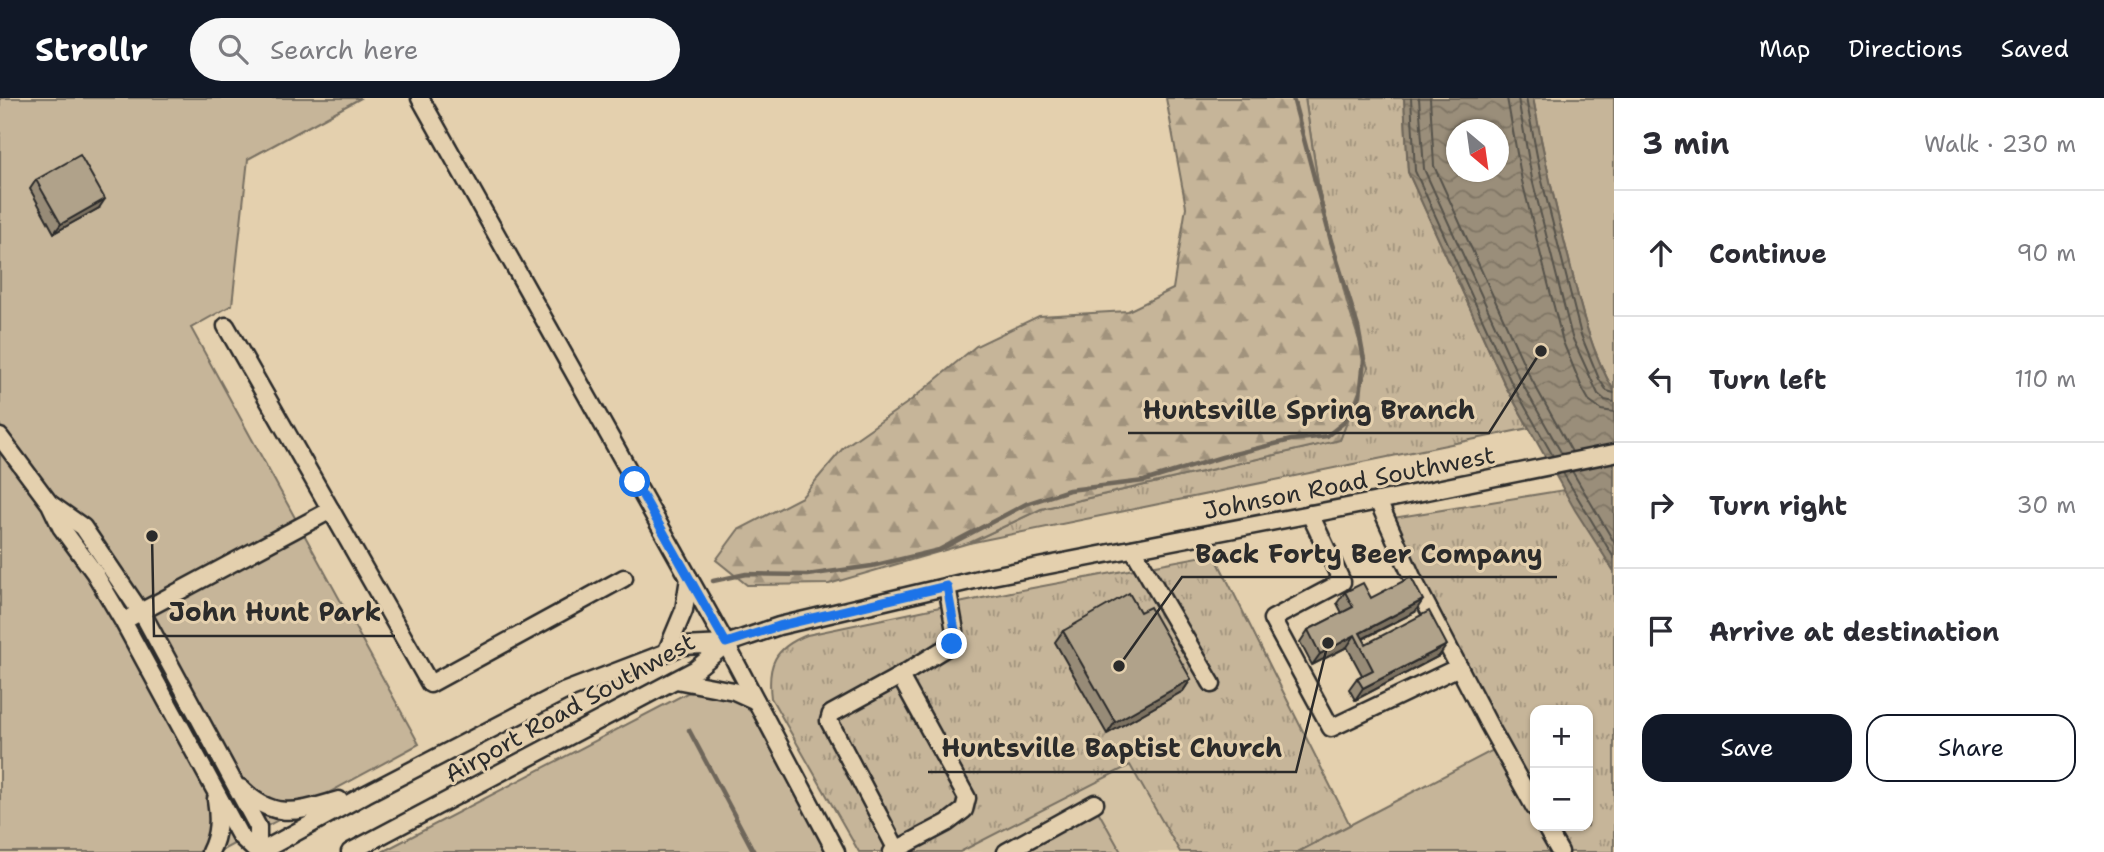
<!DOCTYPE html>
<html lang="en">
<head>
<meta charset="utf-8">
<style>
  :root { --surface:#fff; --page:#f7f7f7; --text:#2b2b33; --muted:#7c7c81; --line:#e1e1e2; --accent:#111827 }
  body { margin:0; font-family:"Shantell Sans",sans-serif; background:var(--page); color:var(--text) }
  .controls { position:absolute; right:21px; bottom:21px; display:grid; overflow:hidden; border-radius:14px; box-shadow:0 2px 5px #0004 }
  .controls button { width:63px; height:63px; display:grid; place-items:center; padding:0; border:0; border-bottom:2px solid var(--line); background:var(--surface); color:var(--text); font:35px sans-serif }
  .compass { position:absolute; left:1446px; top:21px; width:63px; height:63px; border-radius:50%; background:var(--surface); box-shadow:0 2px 5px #0004; rotate:151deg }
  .stop { position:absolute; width:21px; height:21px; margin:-16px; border:5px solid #1a73e8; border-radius:50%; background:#fff }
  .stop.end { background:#1a73e8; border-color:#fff; box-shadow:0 2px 7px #0008 }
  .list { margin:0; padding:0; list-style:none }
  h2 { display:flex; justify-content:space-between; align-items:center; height:91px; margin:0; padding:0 28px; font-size:30px }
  h2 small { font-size:23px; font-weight:400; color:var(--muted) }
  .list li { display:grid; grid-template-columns:46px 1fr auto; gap:21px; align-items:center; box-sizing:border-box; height:126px; padding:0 28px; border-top:2px solid var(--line) }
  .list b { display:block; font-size:26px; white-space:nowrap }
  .list em { font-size:23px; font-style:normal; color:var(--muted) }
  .actions { display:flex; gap:14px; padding:21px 28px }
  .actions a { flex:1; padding:16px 0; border:2px solid var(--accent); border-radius:21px; text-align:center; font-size:24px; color:var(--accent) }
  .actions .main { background:var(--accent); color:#fff }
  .icon { flex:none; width:38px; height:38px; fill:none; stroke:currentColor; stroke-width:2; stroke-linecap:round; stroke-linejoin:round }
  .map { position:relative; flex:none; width:1614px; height:754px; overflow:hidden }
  header { display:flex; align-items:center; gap:42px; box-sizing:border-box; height:98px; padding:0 35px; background:var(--accent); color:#fff }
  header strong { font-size:33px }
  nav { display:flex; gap:38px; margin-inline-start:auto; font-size:24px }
  .search { width:490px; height:63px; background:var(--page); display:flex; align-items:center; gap:18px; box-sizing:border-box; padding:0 24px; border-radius:38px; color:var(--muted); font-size:26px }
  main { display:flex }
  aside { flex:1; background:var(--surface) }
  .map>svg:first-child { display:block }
</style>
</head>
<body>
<header>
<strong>Strollr</strong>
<div class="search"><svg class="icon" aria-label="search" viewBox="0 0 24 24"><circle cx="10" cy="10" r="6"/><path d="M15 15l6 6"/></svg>Search here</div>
<nav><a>Map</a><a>Directions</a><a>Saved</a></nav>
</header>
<main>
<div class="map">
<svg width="1614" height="754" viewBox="0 0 1614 754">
  <defs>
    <pattern id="grass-tufts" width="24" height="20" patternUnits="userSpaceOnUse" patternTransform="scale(1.75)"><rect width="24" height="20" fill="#c6b599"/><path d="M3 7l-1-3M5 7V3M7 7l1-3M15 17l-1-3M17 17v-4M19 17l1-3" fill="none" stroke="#a1937d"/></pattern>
    <pattern id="forest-firs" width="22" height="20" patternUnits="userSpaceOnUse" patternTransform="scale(1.75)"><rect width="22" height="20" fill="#c6b599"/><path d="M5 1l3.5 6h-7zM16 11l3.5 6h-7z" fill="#a1937d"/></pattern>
    <pattern id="water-waves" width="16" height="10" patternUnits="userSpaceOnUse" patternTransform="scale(1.75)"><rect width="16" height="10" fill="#9a8e7a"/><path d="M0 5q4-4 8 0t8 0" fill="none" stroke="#7e7464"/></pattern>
  </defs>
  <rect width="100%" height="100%" fill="#e4d0ae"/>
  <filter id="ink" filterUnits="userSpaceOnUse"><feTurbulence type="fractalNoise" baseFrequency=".0143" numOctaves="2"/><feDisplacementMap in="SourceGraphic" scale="14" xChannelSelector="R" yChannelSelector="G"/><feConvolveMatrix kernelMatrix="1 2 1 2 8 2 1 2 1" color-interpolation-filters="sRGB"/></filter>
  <g filter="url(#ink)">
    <!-- built -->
    <polygon fill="#d4c2a3" points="1130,666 1180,754 960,754"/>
    <!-- grass -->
    <g fill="url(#grass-tufts)" stroke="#787062" stroke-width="2">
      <polygon points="1305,0 1404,0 1408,74 1505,287 1529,330 969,445 1041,411 1340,342 1368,270 1347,205 1319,92"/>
      <polygon points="1564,392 1614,473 1614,754 1558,754 1543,728 1588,728 1588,612 1535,612 1535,713 1381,422"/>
      <path d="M1214,456L1350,727L1298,754H1180L1130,667L960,754H859L771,600C767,567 774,550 807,537L1011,494Z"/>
    </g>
    <!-- forest -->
    <polygon fill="url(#forest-firs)" stroke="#787062" stroke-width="2" points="1166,0 1305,0 1319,92 1347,205 1368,270 1340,342 1041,411 969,445 829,486 747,487 716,462 738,432 802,399 844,349 910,303 976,248 1039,218 1128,213 1173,191 1186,109"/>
    <!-- park -->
    <g fill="#c6b599" stroke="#787062" stroke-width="2">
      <polygon points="0,0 361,0 248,61 232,207 191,230 419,646 219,754 0,754"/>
      <path d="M1533,0H1614V293C1590,252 1580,207 1569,162C1555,108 1543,54 1533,0Z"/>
      <path d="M705,592C724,597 737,601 751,614L830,754H382L687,595Z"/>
      <polygon points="1499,649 1535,713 1535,728 1543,728 1558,754 1298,754"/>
      <polygon points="1098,713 1121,754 1024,754"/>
    </g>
    <!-- water -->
    <path fill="url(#water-waves)" stroke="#6e665a" stroke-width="2" fill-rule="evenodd" d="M1404,0H1533C1543,54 1555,108 1569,162C1580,207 1590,252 1614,293V473L1575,412L1505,287L1408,74ZM1456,32H1498V74H1456Z"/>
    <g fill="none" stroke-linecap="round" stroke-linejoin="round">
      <!-- shore -->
      <g stroke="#57534b" stroke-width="2">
        <polyline points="1411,0 1415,73 1511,284 1553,358"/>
        <polyline points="1419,0 1424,71 1519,280 1562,356"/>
        <polyline points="1430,0 1434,68 1528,275 1572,354"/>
        <polyline points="1507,0 1522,83 1563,244 1582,290 1590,304 1601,312 1614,314"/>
        <polyline points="1518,0 1532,81 1572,239 1598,296 1605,302 1614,304"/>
        <polyline points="1526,0 1541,79 1581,237 1599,281 1607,293 1614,295"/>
        <polyline points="1572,373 1614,444"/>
        <polyline points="1563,375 1614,460"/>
      </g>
      <!-- stream -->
      <g stroke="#6e665a" stroke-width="4.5">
        <polyline points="713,483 746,476 807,477 872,468 939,452 1026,406 1069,392 1144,383 1222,359 1291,342 1327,338 1342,326 1360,298 1364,262 1358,229 1331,143 1293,0"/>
        <polyline points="689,632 754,754"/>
      </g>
      <!-- minor casing -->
      <g stroke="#2b2b2b" stroke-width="21">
        <g id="minor">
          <polyline points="420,0 726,546 836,754"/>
          <polyline points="226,228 430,586 624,480"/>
          <polyline points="0,339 50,406 61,429 94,474 123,523 240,738 257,754"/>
          <polyline points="1378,403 1413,481 1489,627 1535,710"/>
          <polyline points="52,407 83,429 146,522 258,729 258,754"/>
          <polyline points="1310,416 1342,484 1272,521 1331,630 1459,569"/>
          <polyline points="1133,451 1212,586"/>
          <polyline points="131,519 331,412"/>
          <polyline points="666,555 684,512 689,480"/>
          <polyline points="676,582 734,593 756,603"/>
          <path d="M241,690C274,724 300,713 339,702"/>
          <polyline points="1545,728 1560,754"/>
          <polyline points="897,752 829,623 831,616 900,578"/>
          <path d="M210,754C219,736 219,720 216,701"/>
          <polyline points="260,754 366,696 563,594 683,548 726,546 779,528 987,479 1378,403 1614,355"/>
          <polyline points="350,754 696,571 726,546"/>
          <polyline points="892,754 947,725 964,712 967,700 900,578 952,546 955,533 947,488"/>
          <polyline points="1006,754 1095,705"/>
        </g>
      </g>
      <!-- minor -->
      <use href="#minor" stroke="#e4d0ae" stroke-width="16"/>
    </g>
    <!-- wall -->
    <g fill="#978b77" stroke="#2b2b2b" stroke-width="2">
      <polygon points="36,82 99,110 54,135 30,91"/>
      <polygon points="1345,494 1371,500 1415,514 1363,541 1366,546 1439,558 1355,602 1349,591 1357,580 1362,577 1347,549 1312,567 1300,544 1308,532 1342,515 1337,505"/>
      <polygon points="1140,514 1191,581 1183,593 1107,636 1055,544 1063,533"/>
    </g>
    <!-- shaded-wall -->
    <g fill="#7b7161" stroke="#2b2b2b" stroke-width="2">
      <polygon points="105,101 99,110 54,135 61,126"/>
      <polygon points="1423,502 1415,514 1358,543 1360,535"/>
      <polygon points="1355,537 1347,549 1312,567 1320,556"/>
      <polygon points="1447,547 1439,558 1355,602 1363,590"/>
      <polygon points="1191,581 1183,593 1107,636 1115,624"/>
    </g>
    <!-- building -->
    <g fill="#b0a28a" stroke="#2b2b2b" stroke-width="2">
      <polygon points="80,57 105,101 61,126 36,82"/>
      <polygon points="1411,479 1423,502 1360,535 1366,546 1429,513 1447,547 1363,590 1357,580 1373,572 1355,537 1320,556 1308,532 1353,509 1345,494 1363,485 1371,500"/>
      <polygon points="1129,495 1140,514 1150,509 1191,581 1115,624 1063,533"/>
    </g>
  </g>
  <g fill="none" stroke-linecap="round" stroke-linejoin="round" filter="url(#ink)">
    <!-- route -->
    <polyline stroke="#1a73e8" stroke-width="9" points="635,384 726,545 779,528 947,488 955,533 952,546"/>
  </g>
  <g text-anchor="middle" stroke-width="6" stroke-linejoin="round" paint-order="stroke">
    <!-- street labels -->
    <g font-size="24" fill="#2b2b2b" stroke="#e4d0ae">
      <text transform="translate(1349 385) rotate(-11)" y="8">Johnson Road Southwest</text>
      <text transform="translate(570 610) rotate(-29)" y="8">Airport Road Southwest</text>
    </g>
  </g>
  <!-- callouts -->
  <path fill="none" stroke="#2b2b2b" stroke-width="2.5" d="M1541 253L1489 335H1128M1119 568L1182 479H1557M152 438L154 538H395M1328 545L1296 674H928"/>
  <g fill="#2b2b2b" stroke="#e4d0ae" stroke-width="2.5">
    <circle cx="1541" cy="253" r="7"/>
    <circle cx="1119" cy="568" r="7"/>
    <circle cx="152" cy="438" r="7"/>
    <circle cx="1328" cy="545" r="7"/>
  </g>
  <g font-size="26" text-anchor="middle" font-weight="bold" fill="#2b2b2b" stroke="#e4d0ae" stroke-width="6" stroke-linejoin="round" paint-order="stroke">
    <text x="1309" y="321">Huntsville Spring Branch</text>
    <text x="1369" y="465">Back Forty Beer Company</text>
    <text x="275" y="523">John Hunt Park</text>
    <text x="1112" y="659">Huntsville Baptist Church</text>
  </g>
</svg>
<div class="controls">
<button>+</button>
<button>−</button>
</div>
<svg class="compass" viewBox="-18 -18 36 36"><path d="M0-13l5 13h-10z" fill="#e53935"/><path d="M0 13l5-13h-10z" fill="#7c7c81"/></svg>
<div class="stop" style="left:635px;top:384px"></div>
<div class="stop end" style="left:952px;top:546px"></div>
</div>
<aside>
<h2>3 min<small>Walk · 230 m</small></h2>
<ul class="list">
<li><svg class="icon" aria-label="ahead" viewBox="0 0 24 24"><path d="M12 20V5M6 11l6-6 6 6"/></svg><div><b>Continue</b></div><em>90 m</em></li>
<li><svg class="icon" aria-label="left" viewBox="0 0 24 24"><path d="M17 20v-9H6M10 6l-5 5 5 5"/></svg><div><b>Turn left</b></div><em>110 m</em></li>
<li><svg class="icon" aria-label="right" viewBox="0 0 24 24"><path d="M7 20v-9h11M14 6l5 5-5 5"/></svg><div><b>Turn right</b></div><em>30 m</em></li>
<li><svg class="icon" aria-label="arrive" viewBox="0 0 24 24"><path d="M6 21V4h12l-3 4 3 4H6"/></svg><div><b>Arrive at destination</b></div></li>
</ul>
<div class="actions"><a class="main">Save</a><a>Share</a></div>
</aside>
</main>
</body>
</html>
